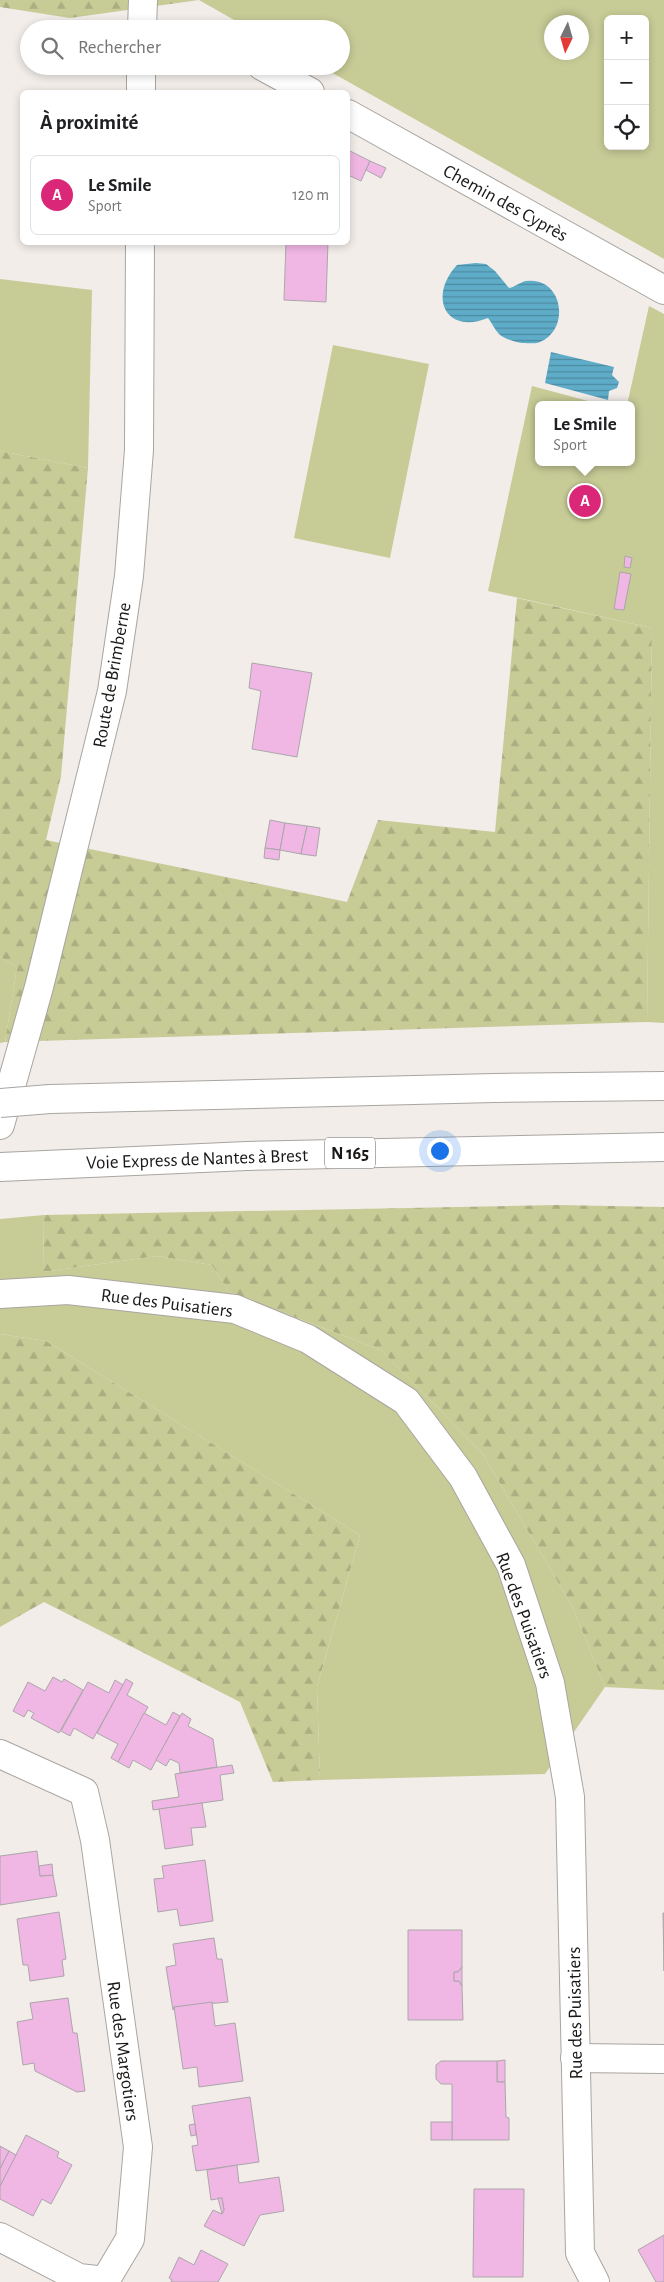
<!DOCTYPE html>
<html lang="fr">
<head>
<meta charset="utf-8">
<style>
  :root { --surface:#fff; --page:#f6f6f6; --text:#202124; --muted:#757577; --line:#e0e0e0; --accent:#db2777 }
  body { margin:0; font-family:"Alegreya Sans",sans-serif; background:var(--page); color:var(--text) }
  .controls { position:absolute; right:15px; top:15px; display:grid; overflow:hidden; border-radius:8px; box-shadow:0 2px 8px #0003 }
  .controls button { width:45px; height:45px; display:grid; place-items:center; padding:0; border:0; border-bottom:1px solid var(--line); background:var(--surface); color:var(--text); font:25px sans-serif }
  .compass { position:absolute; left:544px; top:15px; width:45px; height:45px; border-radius:50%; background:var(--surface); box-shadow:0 2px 8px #0003; rotate:185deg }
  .you { position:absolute; left:439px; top:1150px; width:18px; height:18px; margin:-12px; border:4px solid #fff; border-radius:50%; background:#1a73e8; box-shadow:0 0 0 8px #1a73e833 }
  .badge { display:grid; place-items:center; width:32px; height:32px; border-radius:50%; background:var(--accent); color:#fff; font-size:16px; font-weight:700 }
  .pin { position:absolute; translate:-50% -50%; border:2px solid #fff; box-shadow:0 1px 5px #0006 }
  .popup { position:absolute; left:535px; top:401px; width:100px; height:65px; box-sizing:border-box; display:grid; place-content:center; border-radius:8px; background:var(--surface); filter:drop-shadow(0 1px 4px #0005); font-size:16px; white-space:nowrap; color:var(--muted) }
  .popup b { font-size:19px; color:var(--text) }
  .popup::after { content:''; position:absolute; left:50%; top:100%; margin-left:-10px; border:10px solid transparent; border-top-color:var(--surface) }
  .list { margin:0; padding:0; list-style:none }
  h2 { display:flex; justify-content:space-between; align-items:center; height:65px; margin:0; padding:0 20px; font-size:21px }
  h2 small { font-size:16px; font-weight:400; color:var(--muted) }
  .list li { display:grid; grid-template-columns:32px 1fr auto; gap:15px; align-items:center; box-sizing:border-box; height:80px; margin:0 10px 10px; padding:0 10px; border:1px solid var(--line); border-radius:8px }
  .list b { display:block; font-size:19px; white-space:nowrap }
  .list p { margin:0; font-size:16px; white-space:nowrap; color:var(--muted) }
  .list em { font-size:16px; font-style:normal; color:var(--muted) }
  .icon { flex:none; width:28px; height:28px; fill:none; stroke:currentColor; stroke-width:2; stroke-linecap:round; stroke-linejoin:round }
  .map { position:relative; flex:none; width:664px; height:2282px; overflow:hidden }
  .search { position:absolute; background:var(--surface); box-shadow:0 2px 8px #0003; left:20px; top:20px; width:330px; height:55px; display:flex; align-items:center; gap:12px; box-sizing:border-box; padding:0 18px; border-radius:28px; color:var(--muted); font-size:19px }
  .panel { position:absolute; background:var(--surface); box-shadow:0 2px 8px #0003; left:20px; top:90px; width:330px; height:155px; border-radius:8px }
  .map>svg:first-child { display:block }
</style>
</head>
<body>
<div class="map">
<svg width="664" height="2282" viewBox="0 0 664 2282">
  <defs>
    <pattern id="forest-firs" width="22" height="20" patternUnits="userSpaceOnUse" patternTransform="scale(1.25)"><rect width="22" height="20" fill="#c7cb96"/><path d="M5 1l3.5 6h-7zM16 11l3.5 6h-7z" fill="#aaae81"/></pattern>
    <pattern id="water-rules" width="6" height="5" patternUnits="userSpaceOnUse" patternTransform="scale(1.25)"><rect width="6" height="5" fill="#5eacc8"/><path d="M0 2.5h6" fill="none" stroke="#4d8ba1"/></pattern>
  </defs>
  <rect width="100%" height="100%" fill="#f2ede9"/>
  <!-- grass -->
  <g fill="#c7cb96" fill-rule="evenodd">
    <path d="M199,0H664V259L320,66H341V29H250ZM608,19H645V146H608ZM552,22H582V52H552Z"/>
    <polygon points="0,279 92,290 88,468 0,451"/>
    <polygon points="649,306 664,314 664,1023 647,1022 652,628 488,591 532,386 603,405 539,405 539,462 631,462 631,405 627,405"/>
    <polygon points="333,345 429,364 390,558 294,538"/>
    <polygon points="0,957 17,967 5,1042 0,1043"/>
    <polygon points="44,1215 43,1272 157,1256 212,1265 229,1292 381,1350 482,1453 572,1606 605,1687 545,1774 320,1780 317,1687 360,1535 46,1341 0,1334 0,1219"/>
  </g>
  <!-- forest -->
  <g fill="url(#forest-firs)">
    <polygon points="0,0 199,0 70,18 0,7"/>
    <polygon points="0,451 88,468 61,776 46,840 347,902 378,820 495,832 517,598 652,628 647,1022 5,1042 17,967 0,957"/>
    <polygon points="557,1205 664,1207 664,1690 605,1687 572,1606 482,1453 381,1350 229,1292 212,1265 157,1256 43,1272 44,1215"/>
    <polygon points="0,1334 46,1341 360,1535 317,1687 320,1780 273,1782 240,1702 44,1602 0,1627"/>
  </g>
  <!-- water -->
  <g fill="url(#water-rules)">
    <path d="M476,263L486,264L495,271L509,288C515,287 520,282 526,281C563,276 571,329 540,342C536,344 529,343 524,343C518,343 504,339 499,334C495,330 492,323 488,318C445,335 428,296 457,265Z"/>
    <polygon points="551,352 614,367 612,375 619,382 617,388 609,391 608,400 545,383"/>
  </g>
  <!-- building -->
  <g fill="#f0b7e4" stroke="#aba6aa">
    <polygon points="348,150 370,161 361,181 348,175"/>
    <polygon points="370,161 386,168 381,178 366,170"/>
    <polygon points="286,242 328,242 326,302 284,300"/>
    <polygon points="625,556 632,558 630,568 624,567"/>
    <polygon points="620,572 631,574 624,610 614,609"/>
    <polygon points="252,663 312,673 297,757 252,749 261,691 249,688"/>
    <polygon points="270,820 285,823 280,850 265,848"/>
    <polygon points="285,823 307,826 301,854 280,850"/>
    <polygon points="307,826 320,828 316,856 301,854"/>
    <polygon points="265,848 280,850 279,860 264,858"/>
    <polygon points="53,1677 62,1682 64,1679 83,1690 59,1733 31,1718 34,1713 28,1710 24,1717 13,1711 28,1682 45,1691"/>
    <polygon points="126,1679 133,1683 127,1695 148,1707 118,1762 111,1758 118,1744 97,1733"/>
    <polygon points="115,1680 123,1685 93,1739 74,1728 70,1736 61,1731 88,1682 109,1693"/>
    <polygon points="173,1712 180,1716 151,1770 133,1760 129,1768 118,1762 144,1713 166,1725"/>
    <polygon points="182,1713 191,1719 188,1726 213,1739 217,1767 180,1773 179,1763 170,1759 166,1766 156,1760"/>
    <polygon points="232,1765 234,1773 220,1775 223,1800 153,1810 152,1801 179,1797 175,1774"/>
    <polygon points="202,1803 206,1827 191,1828 193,1845 165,1849 159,1809"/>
    <polygon points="37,1851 40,1876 53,1875 57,1896 0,1905 0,1856"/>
    <polygon points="205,1860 213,1921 180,1926 177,1909 158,1912 154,1879 164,1878 162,1866"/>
    <polygon points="52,1864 53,1875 40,1876 39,1866"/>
    <polygon points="59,1912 66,1959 62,1960 64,1976 30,1981 28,1965 23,1965 17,1919"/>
    <polygon points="663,1913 664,1913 664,1971"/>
    <polygon points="408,1930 462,1930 462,1967 458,1972 454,1972 454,1981 459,1981 462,1986 463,2020 408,2020"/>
    <polygon points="214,1938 217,1959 222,1959 228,2002 174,2007 173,2010 166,1967 176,1965 173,1944"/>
    <polygon points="462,1967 462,1986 459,1981 454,1981 454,1972 458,1972"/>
    <polygon points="68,1998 73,2033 77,2033 85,2091 77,2092 35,2071 34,2063 23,2065 17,2022 33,2019 30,2003"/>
    <polygon points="212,2002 215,2026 235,2023 243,2081 199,2087 197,2067 183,2069 174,2007"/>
    <polygon points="505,2060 505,2082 497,2082 497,2061"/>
    <polygon points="441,2061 497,2061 497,2082 505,2082 506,2117 509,2118 509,2140 452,2140 452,2084 441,2084 436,2079 436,2065"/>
    <polygon points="250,2097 259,2162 196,2171 192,2146 198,2145 192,2106"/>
    <rect x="431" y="2122" width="21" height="18"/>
    <polygon points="195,2124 196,2135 191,2136 189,2125"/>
    <polygon points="26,2135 59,2152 57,2157 72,2165 51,2204 42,2199 33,2216 0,2199 0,2186"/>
    <polygon points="0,2146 9,2151 0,2169"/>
    <polygon points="9,2151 16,2155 0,2186 0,2169"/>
    <polygon points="237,2165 239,2183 279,2177 284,2211 260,2215 244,2246 204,2226 213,2210 222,2214 224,2210 222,2198 211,2200 207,2170"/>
    <polygon points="474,2189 524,2189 523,2277 473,2277"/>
    <polygon points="218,2198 222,2198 224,2210 222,2214"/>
    <polygon points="664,2235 664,2282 656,2282 638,2250"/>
    <polygon points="201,2250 228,2264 218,2282 171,2282 172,2280 169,2278 179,2257 194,2265"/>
  </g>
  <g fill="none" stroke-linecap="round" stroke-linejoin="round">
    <!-- minor casing -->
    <g stroke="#a9a5a0" stroke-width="30">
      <g id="minor">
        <polyline points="142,29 143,0"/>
        <polyline points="262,66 310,92"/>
        <polyline points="141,92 141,66"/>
        <polyline points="348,114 664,290"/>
        <polyline points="0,1125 39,987 112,691 129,576 139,450 140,242"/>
        <polyline points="0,1294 68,1290 235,1309 308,1339 406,1401 463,1477 511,1565 550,1683 570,1797 580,2253 595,2282"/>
        <polyline points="0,1754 84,1792 95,1840 138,2147 130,2239 105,2281 79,2278 0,2237"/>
        <polyline points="575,2058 664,2059"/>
      </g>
    </g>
    <!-- highway casing -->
    <g stroke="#a9a5a0" stroke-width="30">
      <g id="highway">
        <polyline points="50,1099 494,1088 664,1086"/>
        <polyline points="0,1167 247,1156 664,1147"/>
      </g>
    </g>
    <!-- minor -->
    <use href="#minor" stroke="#fff" stroke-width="28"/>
    <!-- highway -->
    <use href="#highway" stroke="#fff" stroke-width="28"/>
    <!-- highway-bridge casing -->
    <g stroke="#a9a5a0" stroke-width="30" stroke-linecap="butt">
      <polyline id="highway-bridge" points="0,1103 50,1099"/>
    </g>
    <!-- highway-bridge -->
    <use href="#highway-bridge" stroke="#fff" stroke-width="28"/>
  </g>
  <g text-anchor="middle" stroke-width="4.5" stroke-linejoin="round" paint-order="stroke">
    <!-- shield labels -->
    <rect fill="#fff" stroke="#5f5d5d" stroke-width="1" x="325" y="1137.5" width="50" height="31" rx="4"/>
    <g font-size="18" font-weight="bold" fill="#1a1817">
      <text x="350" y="1159">N 165</text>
    </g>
    <!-- street labels -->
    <g font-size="19" fill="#1a1817" stroke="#fff">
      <text transform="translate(506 202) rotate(29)" y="7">Chemin des Cyprès</text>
      <text transform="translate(111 675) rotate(-80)" y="7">Route de Brimberne</text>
      <text transform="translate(197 1158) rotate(-2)" y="7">Voie Express de Nantes à Brest</text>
      <text transform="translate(167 1302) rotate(7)" y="7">Rue des Puisatiers</text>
      <text transform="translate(525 1615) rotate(70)" y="7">Rue des Puisatiers</text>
      <text transform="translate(574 2013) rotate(-91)" y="7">Rue des Puisatiers</text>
      <text transform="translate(124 2051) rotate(82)" y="7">Rue des Margotiers</text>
    </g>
  </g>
</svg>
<div class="controls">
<button>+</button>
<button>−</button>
<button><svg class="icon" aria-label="locate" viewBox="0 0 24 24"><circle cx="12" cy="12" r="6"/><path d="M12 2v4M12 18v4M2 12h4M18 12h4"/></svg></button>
</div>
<svg class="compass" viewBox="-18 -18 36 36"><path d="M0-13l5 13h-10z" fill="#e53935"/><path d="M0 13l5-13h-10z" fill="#757577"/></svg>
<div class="you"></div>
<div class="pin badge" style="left:585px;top:501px">A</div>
<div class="popup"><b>Le Smile</b>Sport</div>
<div class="search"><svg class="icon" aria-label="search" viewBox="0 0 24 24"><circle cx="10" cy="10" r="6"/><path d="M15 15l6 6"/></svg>Rechercher</div>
<section class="panel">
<h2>À proximité<small></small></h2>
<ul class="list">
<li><span class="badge">A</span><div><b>Le Smile</b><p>Sport</p></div><em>120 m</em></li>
</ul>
</section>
</div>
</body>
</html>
